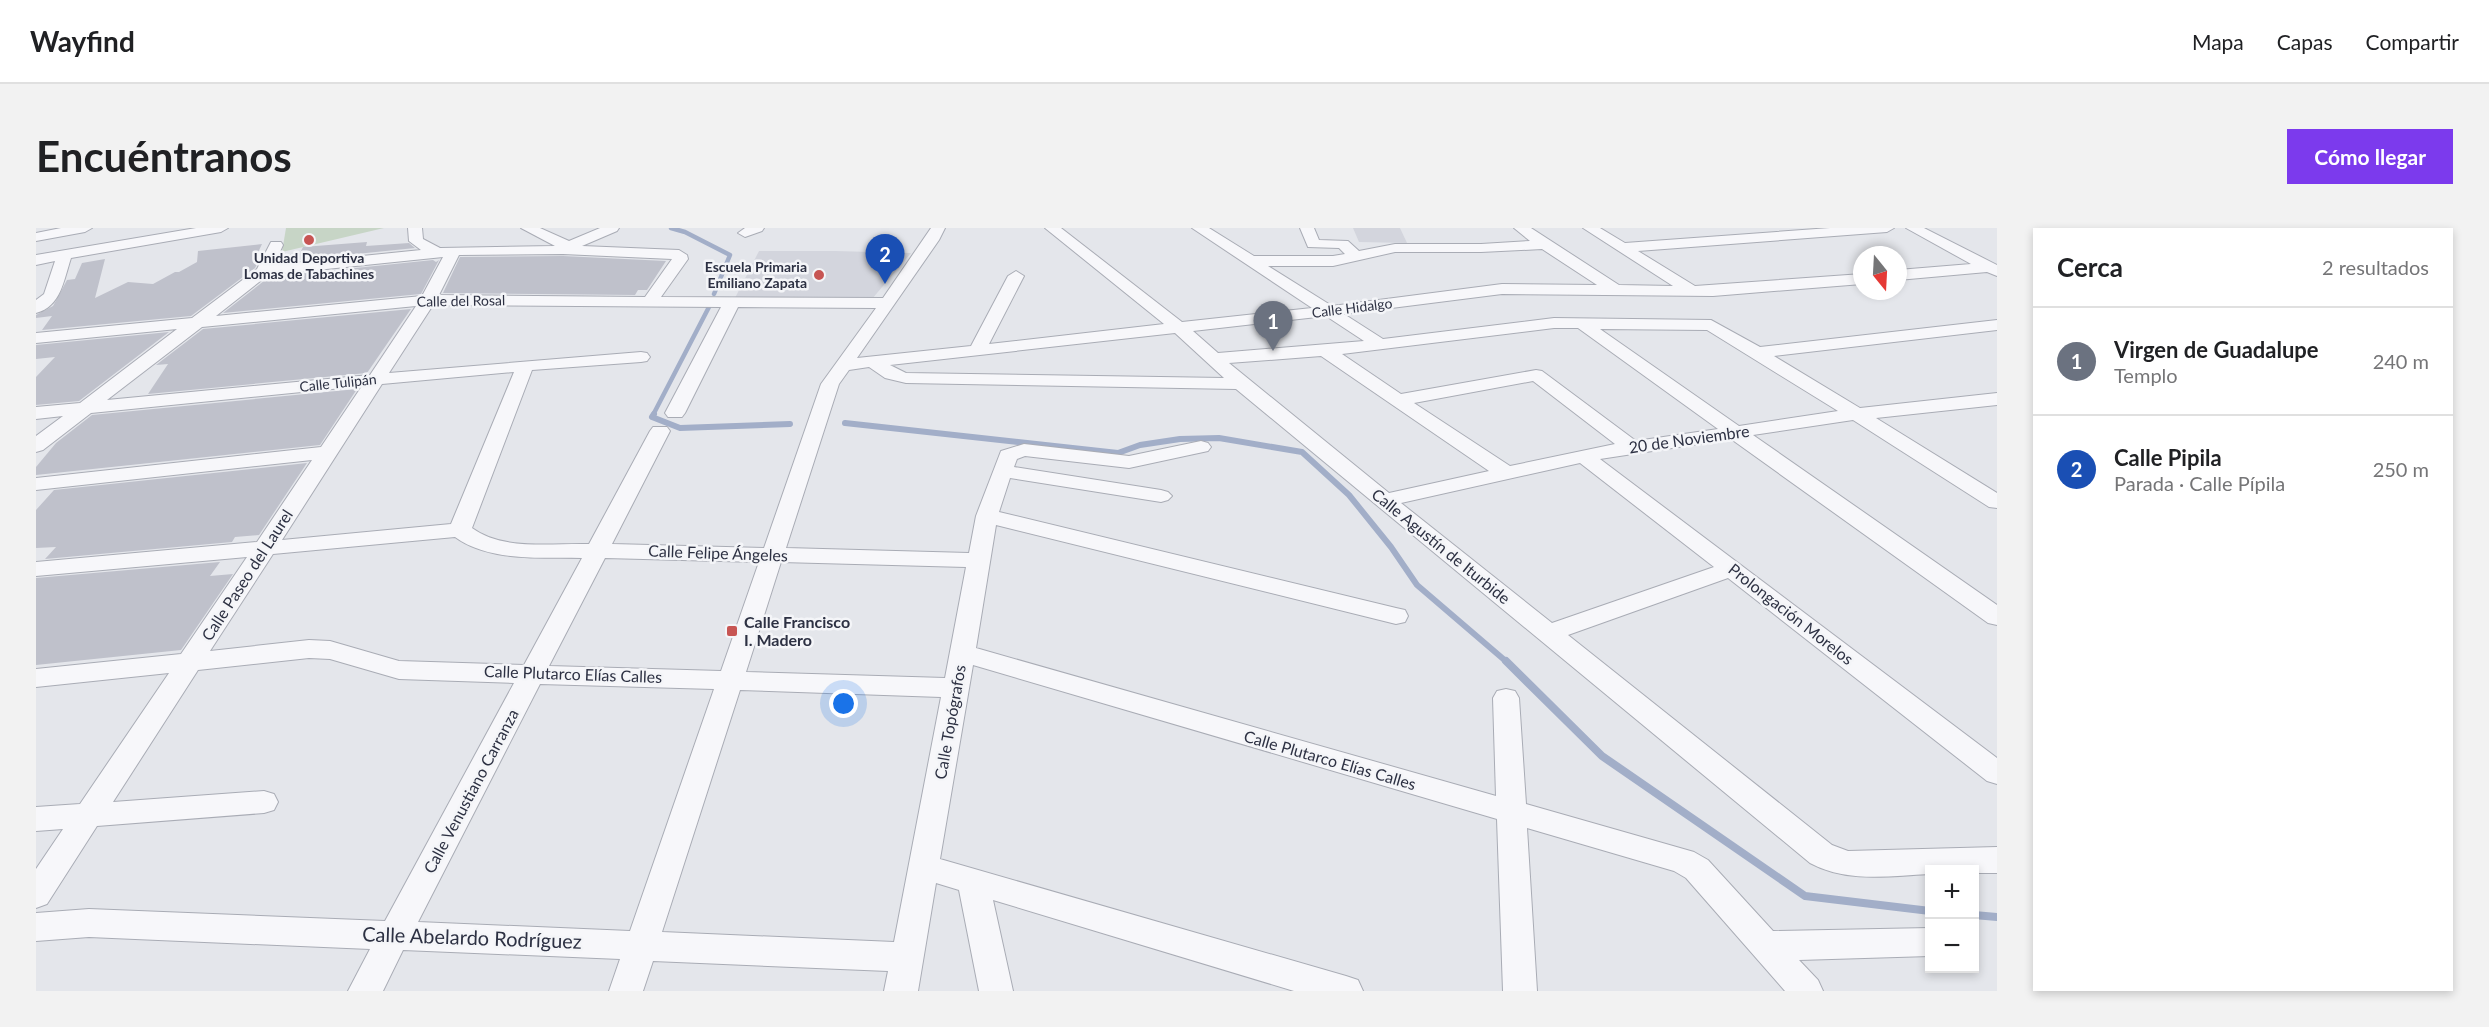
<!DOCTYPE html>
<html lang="es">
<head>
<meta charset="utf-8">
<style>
  :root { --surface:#fff; --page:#f2f2f2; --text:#202124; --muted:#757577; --line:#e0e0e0; --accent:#7c3aed }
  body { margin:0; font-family:Lato,sans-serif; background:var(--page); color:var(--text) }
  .controls { position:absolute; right:18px; bottom:18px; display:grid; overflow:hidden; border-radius:0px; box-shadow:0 3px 9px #0003 }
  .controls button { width:54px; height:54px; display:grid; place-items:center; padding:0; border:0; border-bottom:2px solid var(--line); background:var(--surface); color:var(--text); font:30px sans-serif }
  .compass { position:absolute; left:1817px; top:18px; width:54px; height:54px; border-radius:50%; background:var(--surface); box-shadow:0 3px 9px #0003; rotate:162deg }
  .you { position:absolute; left:808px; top:476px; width:21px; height:21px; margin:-15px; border:4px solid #fff; border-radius:50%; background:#1a73e8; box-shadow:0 0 0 9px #1a73e833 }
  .badge { display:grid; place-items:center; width:39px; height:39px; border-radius:50%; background:var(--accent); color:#fff; font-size:20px; font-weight:700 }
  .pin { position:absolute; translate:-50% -50px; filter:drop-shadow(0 2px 3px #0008) }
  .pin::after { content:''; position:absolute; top:32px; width:21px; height:18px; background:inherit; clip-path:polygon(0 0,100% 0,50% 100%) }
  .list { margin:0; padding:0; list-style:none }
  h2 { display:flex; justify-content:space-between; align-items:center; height:78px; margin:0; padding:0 24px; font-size:26px }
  h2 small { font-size:20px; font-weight:400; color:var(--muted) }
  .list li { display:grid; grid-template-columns:39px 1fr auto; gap:18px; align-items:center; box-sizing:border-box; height:108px; padding:0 24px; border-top:2px solid var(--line) }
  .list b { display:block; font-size:22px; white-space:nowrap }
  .list p { margin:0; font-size:20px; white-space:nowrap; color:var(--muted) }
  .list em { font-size:20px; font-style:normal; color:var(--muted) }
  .map { position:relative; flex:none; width:1961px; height:763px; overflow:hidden; border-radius:0px }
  header { display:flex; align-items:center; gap:36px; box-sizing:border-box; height:84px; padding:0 30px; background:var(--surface); border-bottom:2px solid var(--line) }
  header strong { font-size:28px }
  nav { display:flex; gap:33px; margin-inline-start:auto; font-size:21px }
  .intro { display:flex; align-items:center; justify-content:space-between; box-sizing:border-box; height:144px; padding:0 36px }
  h1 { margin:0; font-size:42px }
  .button { padding:15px 27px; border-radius:0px; background:var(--accent); color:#fff; font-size:21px; font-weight:700 }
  main { display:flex; gap:36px; padding:0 36px }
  aside { flex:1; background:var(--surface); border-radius:0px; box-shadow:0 3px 9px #0003 }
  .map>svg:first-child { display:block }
</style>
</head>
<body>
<header>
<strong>Wayfind</strong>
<nav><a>Mapa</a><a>Capas</a><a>Compartir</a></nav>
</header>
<div class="intro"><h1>Encuéntranos</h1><a class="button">Cómo llegar</a></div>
<main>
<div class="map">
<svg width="1961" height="763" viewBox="0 0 1961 763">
  <rect width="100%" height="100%" fill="#e4e6eb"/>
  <!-- built -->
  <g fill="#d3d5dd">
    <polygon points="1317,0 1364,0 1371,15 1323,14"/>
    <polygon points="723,23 799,23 875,25 836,71 699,70"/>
  </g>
  <!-- green -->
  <polygon fill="#c7d5c6" points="250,0 348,0 246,24"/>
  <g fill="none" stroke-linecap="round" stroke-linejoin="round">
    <!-- stream-far2 -->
    <g stroke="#a2aec8" stroke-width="4.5">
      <polyline points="635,0 649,4 694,27 678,66"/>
      <polyline points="617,187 673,79"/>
    </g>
    <!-- stream-far1 -->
    <g stroke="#a2aec8" stroke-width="6">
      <polyline points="618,186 616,189 644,200 754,196"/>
      <polyline points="809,195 1082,225 1104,217 1144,211 1183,210 1266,224 1313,267 1355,319 1381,357 1472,435"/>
    </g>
    <!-- stream -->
    <g stroke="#a2aec8" stroke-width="8">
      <polyline points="1470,433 1566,528 1769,668 1894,683"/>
      <polyline points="1938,687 1961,689"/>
    </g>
  </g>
  <!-- building -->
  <g fill="#bfc1cb">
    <polygon points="331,14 330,18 373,15 379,20 242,34 245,27 264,25 267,19"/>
    <polygon points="226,16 219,31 224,30 219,40 155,88 6,102 16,88 0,90 0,87 17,78 31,52 39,51 46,35 69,31 59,70 92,54 117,56 139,44 143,44 161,34 162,23"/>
    <polygon points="527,28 630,33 611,62 602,62 599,67 407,65 424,29"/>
    <polygon points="397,32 400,34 403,32 385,66 187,85 233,49"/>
    <polygon points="375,81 331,145 112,166 132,136 120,137 167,101"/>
    <polygon points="133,104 43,173 0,177 0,149 19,129 0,131 0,117"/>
    <polygon points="321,161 284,217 0,247 0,239 20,215 56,187"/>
    <polygon points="271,235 223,307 199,309 196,314 9,331 20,319 0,320 0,282 18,262"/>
    <polygon points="184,334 174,348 197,346 145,422 0,437 0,350"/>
  </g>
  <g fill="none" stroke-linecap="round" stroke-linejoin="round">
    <!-- minor casing -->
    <g stroke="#a9acb5" stroke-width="2">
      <g id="minor">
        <polygon points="25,0 56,0 49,4 0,13 0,5"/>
        <path d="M160,0H192L185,4L35,30C28,51 25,79 0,85V72L8,66L19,33L0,37V27Z"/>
        <path d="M372,0H386L387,11L404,20L519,18L485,0H504L533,13L564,0H583L581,3L546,18L643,22L651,27L652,31L625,69L847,70L895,0H909L903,12L821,130L935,118L972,48L980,43L988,48L953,116L1128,96L1009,0H1025L1146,94L1276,80L1156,0H1173L1218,28H1297L1309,26L1303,20L1272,19L1264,0H1278L1283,12L1312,13L1323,23L1359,16H1445L1494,13L1478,0H1495L1583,57L1637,58L1547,0H1564L1589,15L1794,0H1858L1851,4L1602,23L1659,58L1826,46V56L1677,68L1466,66L1308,86L1347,111L1518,90L1675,92L1724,119L1961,92V102L1738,128L1824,180L1961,165V177L1840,190L1961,265V280L1953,279L1817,192L1717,207L1961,377V397L1952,395L1695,211L1564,231L1961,530V556L1951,553L1692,350L1532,407L1796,617L1812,623L1961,619V645H1938V642H1894V646C1853,648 1811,655 1774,635L1200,161L870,155L849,150L833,139L813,142L803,156L750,320L933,325L940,288L965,223L988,216L1093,228L1165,213L1172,215L1175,219L1172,223L1093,240L989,228L981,231L978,239L1125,262L1132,264L1136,268L1132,272L1125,274L974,250L963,284L1360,380L1369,382L1372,388L1369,394L1360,396L960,297L940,420L1460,568L1457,470L1461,463L1470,461L1479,463L1483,470L1490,576L1658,624L1672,632L1737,703L1894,700V728L1763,732L1782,752L1787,763H1749L1650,650L1638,643L1491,600L1501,763H1467L1461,591L937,437L904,631L1310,748L1322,752L1327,763H1258L957,672L977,763H943L923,662L900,655L882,763H848L852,743L617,733L607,763H573L584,731L367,722L347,763H312L334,721L53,709L0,713V685L53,681L349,693L478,455L363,451L294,431L273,430L162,442L77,574L228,563L238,566L242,574L238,582L228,585L61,598L11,676L0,680V641L27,601L0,603V579L44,576L133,445L0,459V441L145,426L211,329L0,348V334L221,314L276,232L0,262V250L285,219L326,158L55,185L7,222L0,224V208L27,188L0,191V179L44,175L141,101L0,115V105L156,90L221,41L235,14H245L247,17L238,37L385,22L373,13ZM1506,21L1561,57L1466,56L1296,78L1232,38H1297L1359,24H1445ZM527,26L636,31L609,69L403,67L423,27ZM407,29L386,68L180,88L232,47ZM397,77L685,79L629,185L632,189H646L649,185L702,79L840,80L785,156L728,320L576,316L634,203L631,199H617L614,203L553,316C516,315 467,323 436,300L496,142L605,134L611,133L614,129L611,125L605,124L353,145ZM380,78L334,147L71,172L166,99ZM1290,88L1328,113L1182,125L1157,103ZM1518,100H1542L1682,201L1600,213L1506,143L1500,142L1365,166L1306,126ZM1564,101L1671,102L1802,183L1703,198ZM1139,105L1188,150L870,145L854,137ZM1285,128L1453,243L1353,265L1193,135ZM478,144L415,296L246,312L346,156ZM1497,153L1579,216L1474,238L1378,175ZM1544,235L1678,339L1516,395L1365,275ZM419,309C453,334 505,329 546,330L488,437L363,433L294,413L273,412L174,423L237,326ZM569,330L723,334L685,443L513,438ZM745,334L930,339L909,450L710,444ZM504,456L678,461L594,703L382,694ZM704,462L905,469L858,714L626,704Z"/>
        <polygon points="709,0 728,0 726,3 709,9 702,5"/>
        <polygon points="1870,0 1888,0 1961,37 1961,48 1951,44 1862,52 1862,42 1935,36"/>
      </g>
    </g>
    <!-- minor -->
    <use href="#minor" fill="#f7f7fa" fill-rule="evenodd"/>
  </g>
  <!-- markers -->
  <g fill="#c75553" stroke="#f4f5f8" stroke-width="2">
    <circle cx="273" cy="12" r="6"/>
    <circle cx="783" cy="47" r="6"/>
    <rect x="690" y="397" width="12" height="12" rx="3"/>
  </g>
  <g text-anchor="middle" stroke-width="5" stroke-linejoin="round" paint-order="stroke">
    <!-- far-poi labels -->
    <g font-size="14" font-weight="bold" fill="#2d3143" stroke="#f4f5f8">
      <text x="273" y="35">Unidad Deportiva<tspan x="273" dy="16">Lomas de Tabachines</tspan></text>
      <text x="771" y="44" text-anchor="end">Escuela Primaria<tspan x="771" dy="16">Emiliano Zapata</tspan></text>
    </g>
    <!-- far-street labels -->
    <g font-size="14" fill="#2d3143" stroke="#f4f5f8">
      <text transform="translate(425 73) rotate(-1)" y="5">Calle del Rosal</text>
      <text transform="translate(1316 80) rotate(-7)" y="5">Calle Hidalgo</text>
      <text transform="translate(302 155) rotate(-6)" y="5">Calle Tulipán</text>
    </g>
    <!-- street labels -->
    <g font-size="16" fill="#2d3143" stroke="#f4f5f8">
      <text transform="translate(1653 211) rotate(-8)" y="6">20 de Noviembre</text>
      <text transform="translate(1405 318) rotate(39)" y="6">Calle Agustín de Iturbide</text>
      <text transform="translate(682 325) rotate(2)" y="6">Calle Felipe Ángeles</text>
      <text transform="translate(211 347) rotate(-57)" y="6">Calle Paseo del Laurel</text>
      <text transform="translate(1755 386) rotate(38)" y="6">Prolongación Morelos</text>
      <text transform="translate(537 446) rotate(2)" y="6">Calle Plutarco Elías Calles</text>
      <text transform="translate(914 494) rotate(-80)" y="6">Calle Topógrafos</text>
      <text transform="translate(1294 532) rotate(16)" y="6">Calle Plutarco Elías Calles</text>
      <text transform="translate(435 563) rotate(-62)" y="6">Calle Venustiano Carranza</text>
    </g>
    <!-- poi labels -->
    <g font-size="16" font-weight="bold" fill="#2d3143" stroke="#f4f5f8" text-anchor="start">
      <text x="708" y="400">Calle Francisco<tspan x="708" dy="18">I. Madero</tspan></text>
    </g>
    <!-- near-street labels -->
    <g font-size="20" fill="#2d3143" stroke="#f4f5f8">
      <text transform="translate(436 710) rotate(2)" y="7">Calle Abelardo Rodríguez</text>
    </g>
  </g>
</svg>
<div class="controls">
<button>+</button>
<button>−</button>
</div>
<svg class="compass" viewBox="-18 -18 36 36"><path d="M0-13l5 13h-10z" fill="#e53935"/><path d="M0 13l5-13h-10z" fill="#757577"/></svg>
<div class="you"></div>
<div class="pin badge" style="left:1237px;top:123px;background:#6b7280">1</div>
<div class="pin badge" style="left:849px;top:56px;background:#1a4fb4">2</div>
</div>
<aside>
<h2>Cerca<small>2 resultados</small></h2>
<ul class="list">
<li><span class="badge" style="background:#6b7280">1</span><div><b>Virgen de Guadalupe</b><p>Templo</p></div><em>240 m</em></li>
<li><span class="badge" style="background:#1a4fb4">2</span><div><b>Calle Pipila</b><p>Parada · Calle Pípila</p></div><em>250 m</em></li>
</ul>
</aside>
</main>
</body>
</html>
